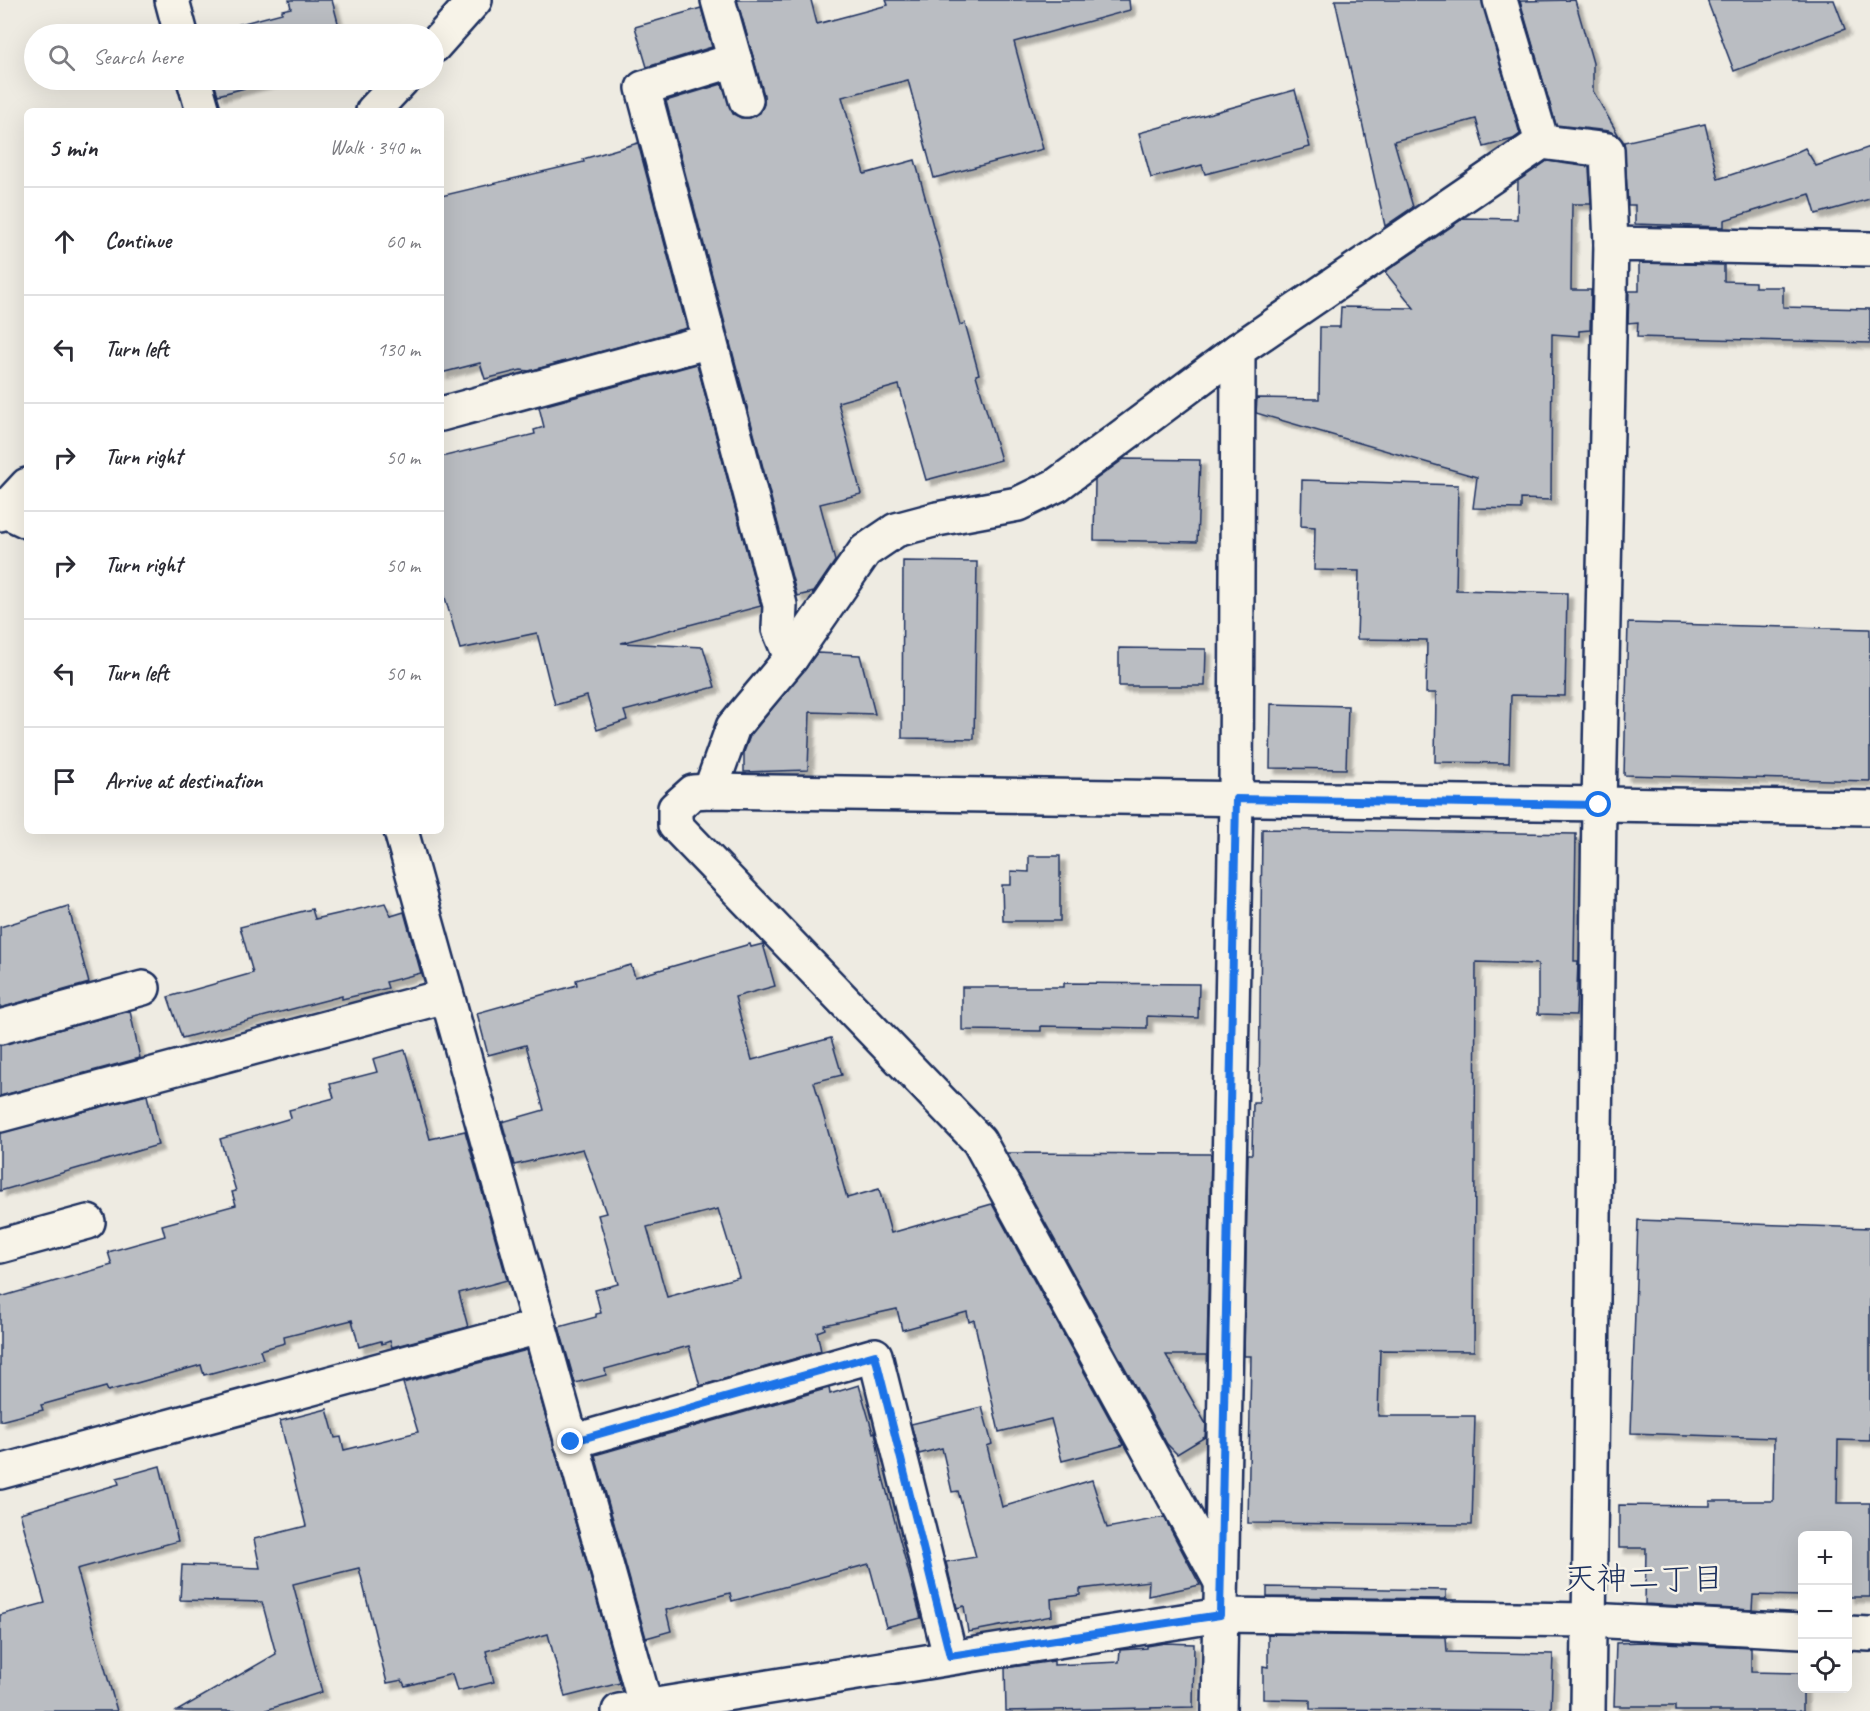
<!DOCTYPE html>
<html lang="en">
<head>
<meta charset="utf-8">
<style>
  :root { --surface:#fff; --page:#f2f2f3; --text:#2b2b33; --muted:#7c7c81; --line:#e1e1e2 }
  body { margin:0; font-family:Caveat,"Klee One",sans-serif; background:var(--page); color:var(--text) }
  .controls { position:absolute; right:18px; bottom:18px; display:grid; overflow:hidden; border-radius:9px; box-shadow:0 6px 24px #0002 }
  .controls button { width:54px; height:54px; display:grid; place-items:center; padding:0; border:0; border-bottom:2px solid var(--line); background:var(--surface); color:var(--text); font:30px sans-serif }
  .stop { position:absolute; width:18px; height:18px; margin:-14px; border:4px solid #1a73e8; border-radius:50%; background:#fff }
  .stop.end { background:#1a73e8; border-color:#fff; box-shadow:0 2px 6px #0008 }
  .list { margin:0; padding:0; list-style:none }
  h2 { display:flex; justify-content:space-between; align-items:center; height:78px; margin:0; padding:0 24px; font-size:26px }
  h2 small { font-size:20px; font-weight:400; color:var(--muted) }
  .list li { display:grid; grid-template-columns:39px 1fr auto; gap:18px; align-items:center; box-sizing:border-box; height:108px; padding:0 24px; border-top:2px solid var(--line) }
  .list b { display:block; font-size:22px; white-space:nowrap }
  .list em { font-size:20px; font-style:normal; color:var(--muted) }
  .icon { flex:none; width:33px; height:33px; fill:none; stroke:currentColor; stroke-width:2; stroke-linecap:round; stroke-linejoin:round }
  .map { position:relative; flex:none; width:1870px; height:1711px; overflow:hidden }
  .search { position:absolute; background:var(--surface); box-shadow:0 6px 24px #0002; left:24px; top:24px; width:420px; height:66px; display:flex; align-items:center; gap:15px; box-sizing:border-box; padding:0 21px; border-radius:33px; color:var(--muted); font-size:22px }
  .panel { position:absolute; background:var(--surface); box-shadow:0 6px 24px #0002; left:24px; top:108px; width:420px; height:726px; border-radius:9px }
  .map>svg:first-child { display:block }
</style>
</head>
<body>
<div class="map">
<svg width="1870" height="1711" viewBox="0 0 1870 1711">
  <defs>
    <filter id="shadow"><feDropShadow dx="5.5" dy="5.5" stdDeviation="1.5" flood-color="#0004"/></filter>
  </defs>
  <rect width="100%" height="100%" fill="#eeebe2"/>
  <filter id="ink" filterUnits="userSpaceOnUse"><feTurbulence type="fractalNoise" baseFrequency=".0167" numOctaves="2"/><feDisplacementMap in="SourceGraphic" scale="12" xChannelSelector="R" yChannelSelector="G"/><feConvolveMatrix kernelMatrix="1 2 1 2 8 2 1 2 1" color-interpolation-filters="sRGB"/></filter>
  <g filter="url(#ink)">
    <!-- building -->
    <g fill="#babdc2" stroke="#1b2f5e" stroke-width="1.5" fill-rule="evenodd" filter="url(#shadow)">
      <polygon points="289,0 332,0 341,34 215,34 237,28 236,25 282,13 282,10 291,8"/>
      <polygon points="737,0 811,0 817,24 888,5 886,0 1129,0 1130,10 1014,42 1043,149 934,178 908,80 842,97 864,174 915,160 960,325 965,323 979,374 976,375 1001,460 926,480 899,385 838,402 861,494 820,504 835,561 814,592 797,596 666,101 722,84 733,114 741,118 750,118 760,113 764,104 764,95"/>
      <polygon points="1335,0 1482,0 1520,134 1513,139 1484,147 1476,119 1394,141 1413,207 1385,226"/>
      <polygon points="1575,0 1593,63 1593,91 1619,136 1609,131 1556,125 1520,1"/>
      <polygon points="1707,0 1834,0 1845,29 1734,71"/>
      <polygon points="701,8 712,47 647,67 635,27"/>
      <polygon points="213,80 275,80 218,95"/>
      <polygon points="1295,90 1310,147 1205,174 1202,165 1151,178 1139,133"/>
      <polygon points="1705,124 1718,179 1788,156 1805,148 1816,166 1870,147 1870,199 1816,214 1810,194 1724,220 1724,227 1635,224 1635,205 1628,205 1624,142"/>
      <polygon points="638,143 687,328 529,371 521,370 485,379 480,363 441,373 441,196 584,162 583,159"/>
      <polygon points="1547,161 1589,167 1591,204 1572,204 1571,290 1591,290 1590,330 1579,331 1579,336 1552,334 1551,500 1521,499 1521,509 1473,508 1477,477 1256,413 1257,398 1319,399 1320,327 1340,327 1341,307 1414,308 1385,272 1464,218 1517,219 1518,181"/>
      <polygon points="1639,263 1724,265 1724,281 1755,282 1755,287 1783,287 1783,307 1870,309 1870,343 1637,337 1638,322 1628,323 1629,291 1639,291"/>
      <polygon points="697,364 761,606 621,643 703,647 715,687 624,711 627,720 597,730 587,696 555,705 537,633 460,649 441,584 441,457 535,434 534,430 544,427 539,407"/>
      <polygon points="1124,459 1200,460 1197,542 1094,540 1095,480"/>
      <polygon points="1302,480 1458,485 1456,590 1567,593 1565,696 1511,695 1509,763 1435,762 1436,693 1426,693 1427,640 1357,639 1359,571 1314,570 1315,527 1301,526"/>
      <polygon points="903,561 977,562 974,739 902,738"/>
      <polygon points="1628,623 1870,629 1870,781 1624,775"/>
      <polygon points="1119,648 1206,649 1205,686 1119,686"/>
      <polygon points="817,653 860,655 875,714 810,712 808,770 744,772 744,752 750,736"/>
      <polygon points="1271,704 1348,706 1346,769 1270,768"/>
      <polygon points="1262,829 1576,834 1574,961 1578,961 1576,1015 1538,1014 1538,964 1476,962 1474,1351 1380,1350 1378,1416 1475,1416 1472,1525 1248,1523 1251,1356 1244,1356 1248,1154 1252,1154 1253,1103 1259,1103"/>
      <polygon points="1029,856 1060,856 1060,921 1003,921 1002,885 1011,885 1011,871 1029,872"/>
      <polygon points="385,903 391,916 404,912 421,973 386,982 388,988 342,999 342,996 182,1038 168,997 253,973 240,927 312,909 315,919"/>
      <polygon points="68,906 89,983 0,1008 0,927"/>
      <path d="M750,944L751,947L763,944L775,986L735,997L752,1060L831,1038L842,1075L814,1082L847,1198L879,1189L891,1233L992,1204L1124,1445L1062,1461L1051,1419L999,1432L974,1320L969,1322L967,1312L902,1330L897,1309L824,1325L825,1329L817,1332L821,1351L700,1386L689,1346L605,1369L606,1375L575,1383L559,1327L596,1317V1314L601,1313L595,1290L618,1284L598,1215L606,1213L583,1149L514,1165L502,1122L544,1110L526,1045L488,1055L477,1013L577,985L576,980L631,965L635,977ZM718,1209L739,1277L667,1297L647,1227Z"/>
      <polygon points="1064,983 1199,984 1198,1018 1147,1016 1147,1028 1041,1026 1041,1031 962,1030 962,987 1064,987"/>
      <polygon points="130,1011 140,1058 0,1096 0,1045"/>
      <polygon points="405,1050 430,1139 465,1131 507,1280 459,1293 468,1327 392,1347 390,1341 382,1344 381,1341 359,1347 352,1320 284,1337 285,1343 260,1350 263,1359 204,1375 201,1365 108,1391 106,1387 41,1405 43,1410 0,1421 0,1297 112,1265 108,1252 165,1236 162,1225 236,1205 232,1192 236,1191 220,1139 291,1118 289,1110 334,1098 330,1084 377,1072 373,1059"/>
      <polygon points="147,1095 158,1145 0,1191 0,1133"/>
      <polygon points="1007,1153 1211,1154 1207,1355 1166,1355 1206,1424 1205,1437 1177,1454 1167,1444"/>
      <polygon points="1638,1220 1870,1228 1870,1441 1838,1440 1837,1503 1870,1503 1870,1597 1848,1597 1848,1536 1803,1536 1803,1596 1753,1595 1752,1610 1645,1604 1646,1548 1619,1548 1619,1505 1710,1506 1710,1501 1773,1501 1774,1438 1631,1433"/>
      <polygon points="527,1350 620,1683 565,1697 548,1634 486,1651 494,1682 457,1691 452,1674 405,1686 402,1680 387,1683 359,1568 293,1584 322,1692 263,1711 177,1711 276,1654 262,1602 180,1600 182,1565 260,1568 254,1539 306,1526 280,1421 327,1409 335,1438 341,1437 344,1450 418,1432 403,1383"/>
      <polygon points="859,1385 873,1433 875,1432 882,1474 921,1618 886,1627 869,1564 732,1601 730,1593 666,1610 671,1631 646,1638 595,1455 829,1388 830,1394"/>
      <polygon points="982,1407 992,1444 987,1446 1002,1507 1092,1480 1107,1528 1164,1517 1200,1585 1148,1596 1149,1581 1080,1589 1080,1595 1051,1599 1052,1616 968,1632 964,1606 957,1608 946,1562 976,1557 958,1491 952,1492 942,1448 919,1454 911,1424"/>
      <polygon points="160,1466 178,1541 77,1569 117,1711 0,1711 0,1615 45,1603 20,1513 119,1484 117,1478"/>
      <polygon points="1267,1587 1446,1590 1446,1599 1267,1597"/>
      <polygon points="1268,1634 1446,1637 1447,1652 1553,1654 1551,1711 1310,1709 1310,1700 1263,1699 1263,1666 1268,1667"/>
      <polygon points="1643,1642 1751,1647 1751,1672 1803,1673 1803,1711 1675,1711 1675,1706 1614,1706 1616,1643"/>
      <polygon points="1165,1643 1194,1644 1193,1707 1006,1711 1005,1668 1054,1661 1054,1665 1119,1662 1120,1650 1147,1648 1147,1646"/>
    </g>
    <g fill="none" stroke-linecap="round" stroke-linejoin="round">
      <!-- minor casing -->
      <g stroke="#1b2f5e" stroke-width="38">
        <g id="minor">
          <polyline points="172,0 181,34"/>
          <polyline points="718,0 746,100"/>
          <polyline points="1500,0 1542,142"/>
          <polyline points="194,80 203,111"/>
          <polyline points="441,414 710,341"/>
          <polyline points="4,510 27,521"/>
          <polyline points="791,658 865,551 896,530 937,519 1018,504 1057,485 1238,350"/>
          <polyline points="710,791 733,727 791,658 779,629 780,605 643,88 735,60"/>
          <polyline points="401,831 647,1711"/>
          <polyline points="0,1027 143,988"/>
          <polyline points="0,1115 446,996"/>
          <polyline points="0,1246 88,1222"/>
          <polyline points="571,1442 875,1355 950,1656"/>
          <polyline points="0,1472 539,1327"/>
          <polyline points="1221,1582 979,1141 675,825 675,808 693,792 710,791 1870,808"/>
          <polyline points="1848,1633 1870,1634"/>
          <polyline points="619,1711 1220,1615 1589,1620 1802,1631"/>
          <polyline points="1219,1711 1236,799 1238,350 1542,142 1607,150 1611,244"/>
          <polyline points="1588,1711 1599,805 1611,244 1870,249"/>
        </g>
      </g>
      <!-- tertiary casing -->
      <g stroke="#1b2f5e" stroke-width="38">
        <g id="tertiary">
          <polyline points="434,46 475,0"/>
          <polyline points="373,111 402,80"/>
          <polyline points="0,514 27,485"/>
        </g>
      </g>
      <!-- minor -->
      <use href="#minor" stroke="#f7f3e8" stroke-width="33"/>
      <!-- tertiary -->
      <use href="#tertiary" stroke="#f7f3e8" stroke-width="33"/>
    </g>
  </g>
  <g fill="none" stroke-linecap="round" stroke-linejoin="round" filter="url(#ink)">
    <!-- route -->
    <polyline stroke="#1a73e8" stroke-width="8" points="571,1442 875,1355 950,1656 1220,1615 1236,799 1599,805"/>
  </g>
  <g text-anchor="middle" stroke-width="5" stroke-linejoin="round" paint-order="stroke">
    <!-- neighbourhood labels -->
    <g font-size="32" fill="#1b2f5e" stroke="#f7f3e8">
      <text x="1644" y="1589">天神二丁目</text>
    </g>
  </g>
</svg>
<div class="controls">
<button>+</button>
<button>−</button>
<button><svg class="icon" aria-label="locate" viewBox="0 0 24 24"><circle cx="12" cy="12" r="6"/><path d="M12 2v4M12 18v4M2 12h4M18 12h4"/></svg></button>
</div>
<div class="stop" style="left:1599px;top:805px"></div>
<div class="stop end" style="left:571px;top:1442px"></div>
<div class="search"><svg class="icon" aria-label="search" viewBox="0 0 24 24"><circle cx="10" cy="10" r="6"/><path d="M15 15l6 6"/></svg>Search here</div>
<section class="panel">
<h2>5 min<small>Walk · 340 m</small></h2>
<ul class="list">
<li><svg class="icon" aria-label="ahead" viewBox="0 0 24 24"><path d="M12 20V5M6 11l6-6 6 6"/></svg><div><b>Continue</b></div><em>60 m</em></li>
<li><svg class="icon" aria-label="left" viewBox="0 0 24 24"><path d="M17 20v-9H6M10 6l-5 5 5 5"/></svg><div><b>Turn left</b></div><em>130 m</em></li>
<li><svg class="icon" aria-label="right" viewBox="0 0 24 24"><path d="M7 20v-9h11M14 6l5 5-5 5"/></svg><div><b>Turn right</b></div><em>50 m</em></li>
<li><svg class="icon" aria-label="right" viewBox="0 0 24 24"><path d="M7 20v-9h11M14 6l5 5-5 5"/></svg><div><b>Turn right</b></div><em>50 m</em></li>
<li><svg class="icon" aria-label="left" viewBox="0 0 24 24"><path d="M17 20v-9H6M10 6l-5 5 5 5"/></svg><div><b>Turn left</b></div><em>50 m</em></li>
<li><svg class="icon" aria-label="arrive" viewBox="0 0 24 24"><path d="M6 21V4h12l-3 4 3 4H6"/></svg><div><b>Arrive at destination</b></div></li>
</ul>
</section>
</div>
</body>
</html>
